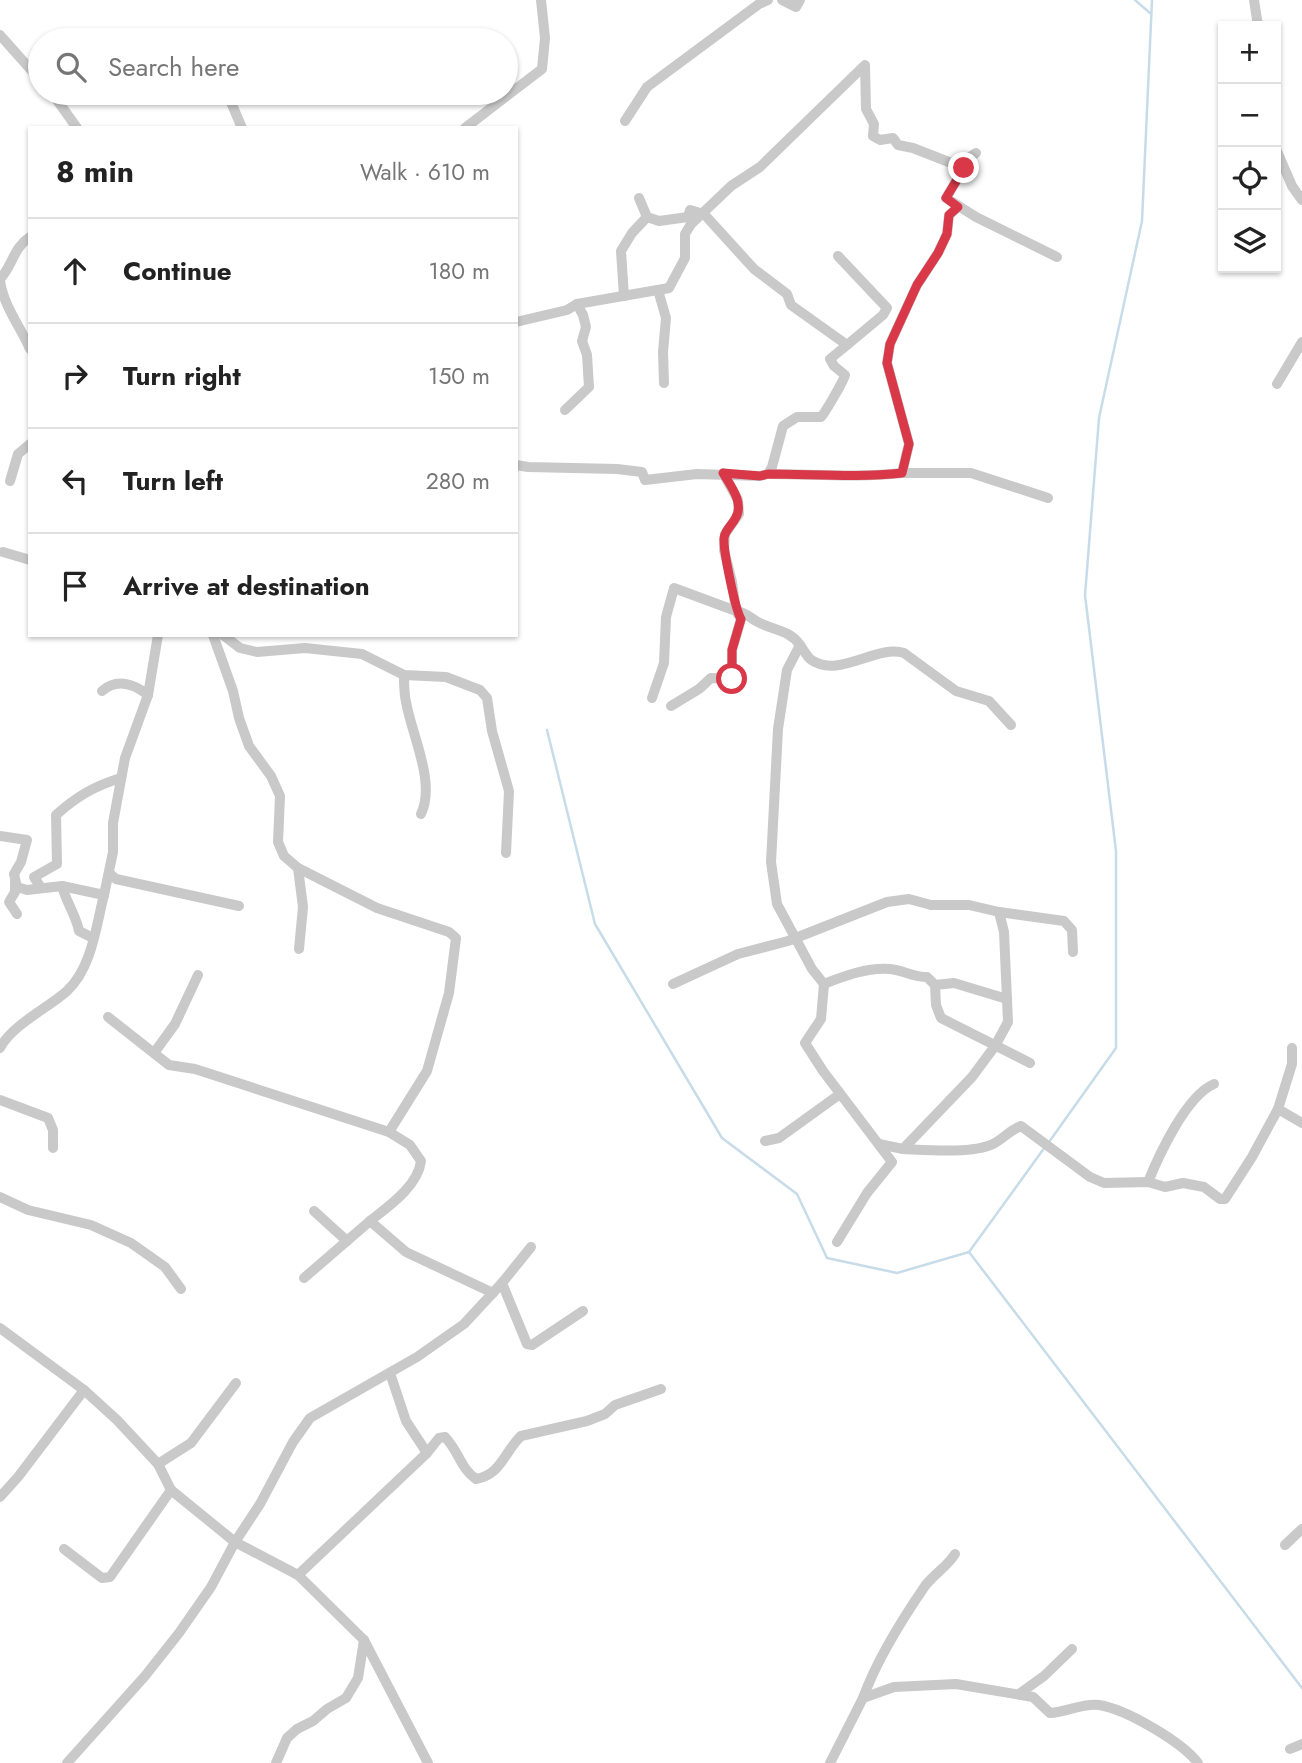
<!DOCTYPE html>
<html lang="en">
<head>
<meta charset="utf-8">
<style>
  :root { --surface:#fff; --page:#f6f6f6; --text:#222; --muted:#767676; --line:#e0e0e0 }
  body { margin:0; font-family:Jost,sans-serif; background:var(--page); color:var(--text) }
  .controls { position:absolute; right:21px; top:21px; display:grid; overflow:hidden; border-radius:0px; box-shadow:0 2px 5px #0004 }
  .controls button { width:63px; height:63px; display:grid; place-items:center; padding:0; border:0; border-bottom:2px solid var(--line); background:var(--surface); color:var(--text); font:35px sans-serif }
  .stop { position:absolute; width:21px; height:21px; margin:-16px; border:5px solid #d93848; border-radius:50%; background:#fff }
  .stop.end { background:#d93848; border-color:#fff; box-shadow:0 2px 7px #0008 }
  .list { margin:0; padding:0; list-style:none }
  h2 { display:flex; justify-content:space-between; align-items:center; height:91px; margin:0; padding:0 28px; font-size:30px }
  h2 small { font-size:23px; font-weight:400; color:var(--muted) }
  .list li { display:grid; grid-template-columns:46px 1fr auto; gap:21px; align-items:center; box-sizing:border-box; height:105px; padding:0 28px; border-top:2px solid var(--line) }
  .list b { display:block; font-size:26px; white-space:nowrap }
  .list em { font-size:23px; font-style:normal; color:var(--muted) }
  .icon { flex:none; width:38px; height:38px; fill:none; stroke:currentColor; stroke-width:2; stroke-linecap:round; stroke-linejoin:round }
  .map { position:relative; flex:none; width:1302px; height:1763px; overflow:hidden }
  .search { position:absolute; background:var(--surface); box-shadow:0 2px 5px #0004; left:28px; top:28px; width:490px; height:77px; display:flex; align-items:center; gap:18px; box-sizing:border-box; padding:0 24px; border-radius:38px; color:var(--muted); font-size:26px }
  .panel { position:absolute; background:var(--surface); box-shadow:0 2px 5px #0004; left:28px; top:126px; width:490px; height:511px; border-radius:0px }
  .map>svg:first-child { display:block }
</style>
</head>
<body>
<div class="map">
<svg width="1302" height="1763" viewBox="0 0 1302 1763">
  <rect width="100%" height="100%" fill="#fff"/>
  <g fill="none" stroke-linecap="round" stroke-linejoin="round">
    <!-- stream -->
    <g stroke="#c7dce8" stroke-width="2.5">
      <polyline points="1135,0 1150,13"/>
      <polyline points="547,730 595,924 722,1138 797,1194 827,1258 897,1273 969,1252 1302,1688"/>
      <polyline points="1049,1142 1116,1048 1116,851 1085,595 1099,418 1142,221 1152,0"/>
      <polyline points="969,1252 1045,1147"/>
    </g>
    <!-- minor -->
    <g stroke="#c9c9c9" stroke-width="10">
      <polyline points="782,0 796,7 800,0"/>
      <polyline points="1254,0 1258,26"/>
      <polyline points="0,35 40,80"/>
      <polyline points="52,93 77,128"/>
      <polyline points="227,93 242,128"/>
      <polyline points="625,121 647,87 759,4 768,0"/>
      <polyline points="465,128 542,69 545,38 541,0"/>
      <polyline points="1276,149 1292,186 1302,200"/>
      <polyline points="964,168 946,198 976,217 1057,257"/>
      <polyline points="639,198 647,217"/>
      <polyline points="958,207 949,215 947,234 938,253 917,285 890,344 887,363 909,444 902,473 971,473 1048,498"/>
      <polyline points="838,256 887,308 883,315 847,345"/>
      <path d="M0,279C13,265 13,248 30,237"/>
      <path d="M0,280C3,305 20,326 30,349"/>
      <polyline points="658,290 666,318 663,352 664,383"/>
      <polyline points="516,322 567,310 577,304 669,288 685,258 685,234 691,224 731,186 760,167 865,65 866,109 874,124 873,136 880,140 893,138 898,145 913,148 964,168 968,158 976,153"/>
      <polyline points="1277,384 1302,342"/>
      <polyline points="565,410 589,387 587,355 582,341 586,327 583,315 577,304"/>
      <path d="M516,465L528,467L617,469L642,472L645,480L697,474L760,476L768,474L772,467L783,426L797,417H821C825,413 844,380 845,375L834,366L830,359L847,345L791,305L787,294L754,269L704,214L690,210L688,217L659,221L647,217L632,233L621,251L624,296"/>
      <path d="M723,473L738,500L739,514L725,534L724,550L732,582L736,611C744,612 748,616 756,621C771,630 789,629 800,645L787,670L778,729L771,862L777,904L812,969L824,984L821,1019L805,1043L823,1071L892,1162L867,1193L837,1242"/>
      <path d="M768,474C813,474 858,478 902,473"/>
      <polyline points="10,481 18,454 30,444"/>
      <polyline points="3,552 30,560"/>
      <polyline points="213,635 233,691 239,718 249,746 271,776 280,796 278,842 284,856 298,868 377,908 449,932 456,938 449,993 427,1071 389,1132"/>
      <polyline points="223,635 240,648 257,652 305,648 362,654 404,675 446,677 480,690 487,698 492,731 509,791 506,853"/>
      <path d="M800,645C803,649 807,656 810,659C838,680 876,644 904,653L956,691L989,701L1011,725"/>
      <path d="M404,675C404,684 404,693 406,702C412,736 436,782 421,814"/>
      <path d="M102,691C117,678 134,684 148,695"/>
      <polyline points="652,698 664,663 666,617 674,588 736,611 741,619 732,650 732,679 711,678 699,689 671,706"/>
      <polyline points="0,836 27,840 21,862 14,874 17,887 27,890 62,886 104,895 113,852 113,823 125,758 148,695 158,635"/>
      <polyline points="298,868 303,907 299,949"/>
      <polyline points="109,873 116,879 239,906"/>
      <polyline points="15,882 15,892 9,902 17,914"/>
      <path d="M62,886C66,902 76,915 79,931L93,938"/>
      <path d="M41,888L34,877L57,864L56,815C76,797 94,786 121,778"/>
      <polyline points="673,984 738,954 788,941 887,902 909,899 931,905 969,905 999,912 1064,921 1072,930 1073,952"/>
      <path d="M824,984C844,976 868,967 890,969C903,970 913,977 927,977L935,985L936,1005L941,1018L1030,1063"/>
      <polyline points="935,985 954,983 1007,999"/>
      <path d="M108,1017L169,1065L195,1069L389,1132L410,1145L421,1161C418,1186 389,1206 370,1221L406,1252L493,1293"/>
      <path d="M0,1048C12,1025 48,1008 67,991C92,968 96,926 104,895"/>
      <polyline points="154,1053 175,1024 198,975"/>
      <polyline points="0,1100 48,1118 53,1130 53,1148"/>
      <polyline points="1278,1109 1292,1064 1292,1048"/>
      <polyline points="765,1141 779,1138 840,1094"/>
      <polyline points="879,1144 903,1149 972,1077 995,1046 1008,1022 1004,932 999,912"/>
      <path d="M903,1149C926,1150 972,1154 993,1144C1003,1139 1010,1130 1021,1126L1090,1177L1104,1183L1148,1182L1165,1187L1183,1183L1204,1187L1220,1199H1225L1252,1157L1278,1109L1302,1123"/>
      <path d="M1148,1182C1159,1155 1186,1096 1214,1084"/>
      <polyline points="0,1197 28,1210 91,1225 131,1243 165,1267 181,1289"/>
      <polyline points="314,1211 347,1241"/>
      <polyline points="304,1278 370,1221"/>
      <polyline points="502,1283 527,1344 532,1345 583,1311"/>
      <polyline points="0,1328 84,1390 117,1420 158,1464 171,1490 235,1542 298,1575 364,1640 428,1763"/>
      <polyline points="390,1373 406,1421 427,1453"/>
      <polyline points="158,1464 191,1443 236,1383"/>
      <polyline points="0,1497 18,1477 84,1390"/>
      <polyline points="1285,1545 1302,1529"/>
      <polyline points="64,1549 102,1578 110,1577 171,1490"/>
      <path d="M298,1575L427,1453L439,1438L445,1437C458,1450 461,1469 476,1479C502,1474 504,1452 521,1436L587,1421L605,1414L615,1405L661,1389"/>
      <polyline points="1019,1694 1044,1676 1072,1649"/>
      <path d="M863,1698C876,1662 903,1618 925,1586C934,1574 947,1567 955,1554"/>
      <polyline points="1290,1749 1302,1744"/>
      <polyline points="67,1763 145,1676 179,1633 211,1587 235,1542 260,1504 293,1442 310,1418 417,1357 464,1324 502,1283 531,1247"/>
      <polyline points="276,1763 287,1738 297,1729 313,1721 327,1709 346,1698 358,1678 364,1640"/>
      <path d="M830,1763L863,1698L894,1687L956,1684L1033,1697L1050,1713C1067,1712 1082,1703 1099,1705C1126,1709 1182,1742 1198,1763"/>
    </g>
  </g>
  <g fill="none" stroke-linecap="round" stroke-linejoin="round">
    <!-- route -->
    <path stroke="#d93848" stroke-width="9" d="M732,679V650L741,619C735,609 723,549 724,538C725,530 732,525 735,519C745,504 731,486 723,473L760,476L768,474C813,474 858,478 902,473L909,444L887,363L890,344L917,285L938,253L947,234L949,215L958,207L946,198L964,168"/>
  </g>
</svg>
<div class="controls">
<button>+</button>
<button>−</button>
<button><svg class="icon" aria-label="locate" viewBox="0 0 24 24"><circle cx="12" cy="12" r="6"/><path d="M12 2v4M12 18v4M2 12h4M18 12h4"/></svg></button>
<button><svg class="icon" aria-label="layers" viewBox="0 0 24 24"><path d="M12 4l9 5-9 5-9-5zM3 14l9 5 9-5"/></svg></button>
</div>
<div class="stop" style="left:732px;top:679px"></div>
<div class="stop end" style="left:964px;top:168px"></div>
<div class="search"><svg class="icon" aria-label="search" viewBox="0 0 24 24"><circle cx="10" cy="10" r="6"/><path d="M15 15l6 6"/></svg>Search here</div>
<section class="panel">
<h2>8 min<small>Walk · 610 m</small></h2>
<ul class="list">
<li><svg class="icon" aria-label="ahead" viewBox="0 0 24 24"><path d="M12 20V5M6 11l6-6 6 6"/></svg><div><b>Continue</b></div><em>180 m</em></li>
<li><svg class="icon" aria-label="right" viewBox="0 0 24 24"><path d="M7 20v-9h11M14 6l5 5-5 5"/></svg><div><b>Turn right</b></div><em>150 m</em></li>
<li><svg class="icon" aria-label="left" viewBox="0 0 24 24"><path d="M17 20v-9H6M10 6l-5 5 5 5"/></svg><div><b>Turn left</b></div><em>280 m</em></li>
<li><svg class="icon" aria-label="arrive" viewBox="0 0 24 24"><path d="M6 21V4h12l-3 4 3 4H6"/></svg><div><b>Arrive at destination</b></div></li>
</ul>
</section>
</div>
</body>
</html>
